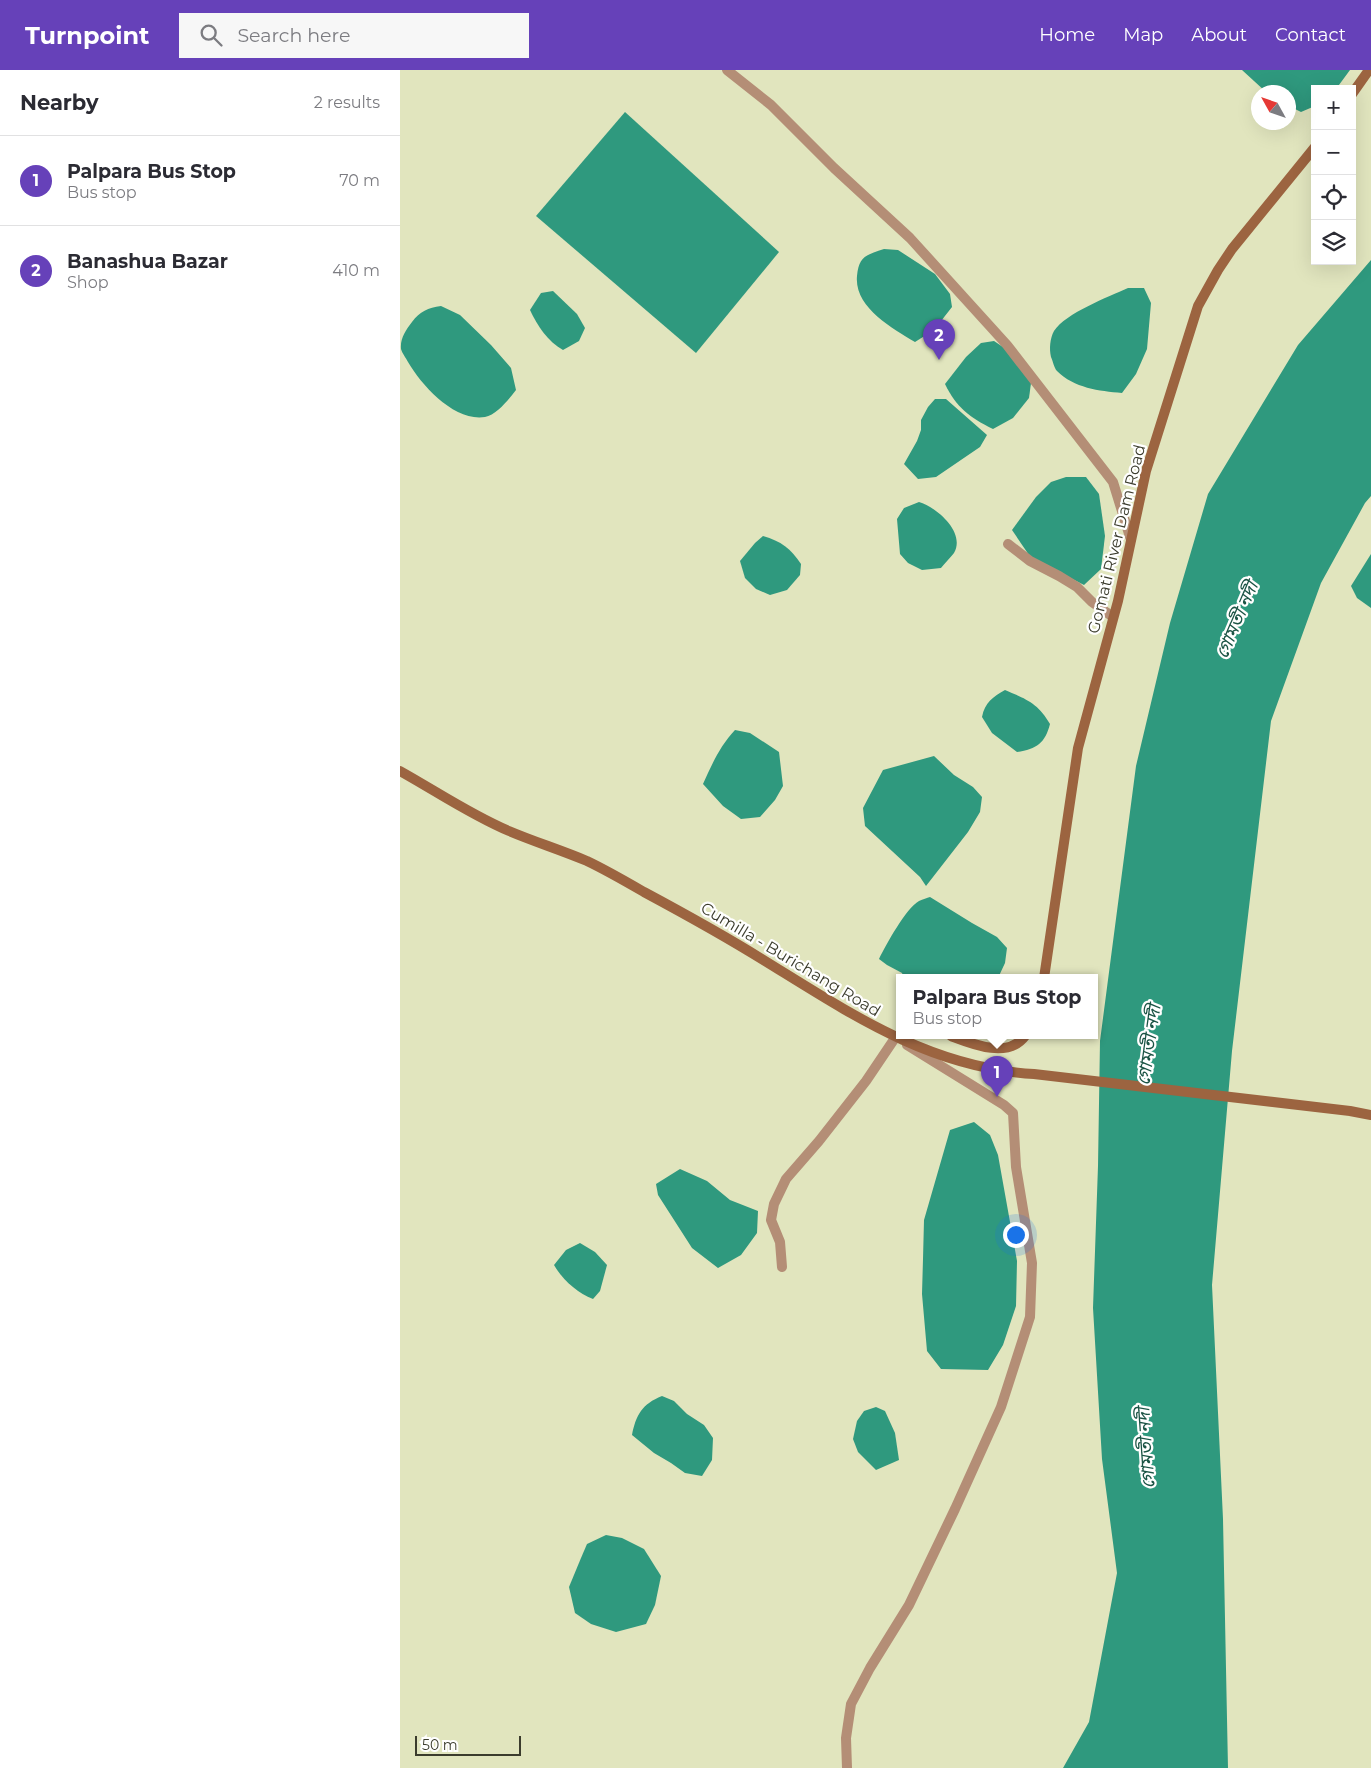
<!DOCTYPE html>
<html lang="en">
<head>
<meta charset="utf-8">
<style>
  :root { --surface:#fff; --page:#f7f7f7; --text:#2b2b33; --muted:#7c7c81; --line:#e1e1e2; --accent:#6641b9 }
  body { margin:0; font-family:Montserrat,"Noto Sans Bengali",sans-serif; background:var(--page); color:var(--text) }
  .controls { position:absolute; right:15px; top:15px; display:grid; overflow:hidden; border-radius:0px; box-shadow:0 5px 20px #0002 }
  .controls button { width:45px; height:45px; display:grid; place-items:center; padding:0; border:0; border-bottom:1px solid var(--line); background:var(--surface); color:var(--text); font:25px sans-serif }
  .compass { position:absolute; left:851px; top:15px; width:45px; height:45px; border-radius:50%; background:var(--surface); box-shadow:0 5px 20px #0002; rotate:310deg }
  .scale { position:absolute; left:15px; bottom:12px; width:106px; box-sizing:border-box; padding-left:5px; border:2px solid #3b3c2d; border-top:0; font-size:14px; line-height:18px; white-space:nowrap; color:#3b3c2d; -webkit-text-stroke:4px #fff; paint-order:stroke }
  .you { position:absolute; left:615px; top:1164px; width:18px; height:18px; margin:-12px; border:4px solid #fff; border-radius:50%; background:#1a73e8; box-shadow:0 0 0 8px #1a73e833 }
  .badge { display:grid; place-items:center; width:32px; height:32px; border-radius:50%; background:var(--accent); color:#fff; font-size:16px; font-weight:700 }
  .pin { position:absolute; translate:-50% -41px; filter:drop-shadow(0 1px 2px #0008) }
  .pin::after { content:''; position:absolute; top:26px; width:18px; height:15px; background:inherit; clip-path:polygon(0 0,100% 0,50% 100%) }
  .popup { position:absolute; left:496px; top:904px; width:202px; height:65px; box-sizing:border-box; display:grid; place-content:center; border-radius:0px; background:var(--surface); filter:drop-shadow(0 1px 4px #0005); font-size:16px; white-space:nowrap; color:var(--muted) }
  .popup b { font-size:19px; color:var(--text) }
  .popup::after { content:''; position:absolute; left:50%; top:100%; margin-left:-10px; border:10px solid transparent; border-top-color:var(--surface) }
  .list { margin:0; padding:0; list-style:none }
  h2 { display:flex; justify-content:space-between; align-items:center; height:65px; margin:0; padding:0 20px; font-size:21px }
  h2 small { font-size:16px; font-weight:400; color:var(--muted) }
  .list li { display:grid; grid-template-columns:32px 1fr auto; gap:15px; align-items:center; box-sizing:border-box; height:90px; padding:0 20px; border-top:1px solid var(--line) }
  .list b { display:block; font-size:19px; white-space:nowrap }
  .list p { margin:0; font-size:16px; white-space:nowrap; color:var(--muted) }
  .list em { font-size:16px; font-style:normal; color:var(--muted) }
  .icon { flex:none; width:28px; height:28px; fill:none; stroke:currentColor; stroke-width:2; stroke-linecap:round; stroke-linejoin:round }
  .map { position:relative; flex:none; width:971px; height:1698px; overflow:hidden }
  header { display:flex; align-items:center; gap:30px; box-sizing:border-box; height:70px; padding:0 25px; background:var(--accent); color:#fff }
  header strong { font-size:24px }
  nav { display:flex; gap:28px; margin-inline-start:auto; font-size:18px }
  .search { width:350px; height:45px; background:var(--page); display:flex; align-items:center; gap:12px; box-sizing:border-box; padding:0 18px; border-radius:0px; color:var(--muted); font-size:19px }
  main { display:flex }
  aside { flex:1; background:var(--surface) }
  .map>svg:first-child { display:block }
</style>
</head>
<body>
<header>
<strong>Turnpoint</strong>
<div class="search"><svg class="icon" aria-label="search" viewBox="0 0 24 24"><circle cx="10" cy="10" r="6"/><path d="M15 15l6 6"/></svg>Search here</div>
<nav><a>Home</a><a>Map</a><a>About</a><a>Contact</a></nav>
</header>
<main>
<aside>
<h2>Nearby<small>2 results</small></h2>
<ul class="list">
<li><span class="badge">1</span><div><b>Palpara Bus Stop</b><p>Bus stop</p></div><em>70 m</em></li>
<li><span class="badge">2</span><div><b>Banashua Bazar</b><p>Shop</p></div><em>410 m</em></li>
</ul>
</aside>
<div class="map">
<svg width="971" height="1698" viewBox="0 0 971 1698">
  <rect width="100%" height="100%" fill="#e1e5be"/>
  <!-- water -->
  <g fill="#2f997e">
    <polygon points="842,0 950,0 936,19 915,19 915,36 901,42 889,36 888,22 866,22"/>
    <polygon points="225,42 379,182 296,283 136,146"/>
    <path d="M484,179L498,180L535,204L550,224L552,237L534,260L515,272C492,258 454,237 457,206C459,186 466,185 484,179Z"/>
    <polygon points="971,190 971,426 965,433 921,513 871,651 832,981 812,1215 823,1449 828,1698 663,1698 689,1652 717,1503 702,1389 693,1238 698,1096 700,971 736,696 770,553 808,424 898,275"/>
    <path d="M728,218H744L751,233L747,279L736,304L722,323C699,321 674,318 657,301C654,298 653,291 651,287C649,279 650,268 654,261C666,243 708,227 728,218Z"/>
    <path d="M153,221L177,244L185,258L179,271L163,280C148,272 137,255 130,240L141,223Z"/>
    <path d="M41,236L60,245L91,275L111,298L116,320C109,329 97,345 85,347C55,352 22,316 8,292C6,288 2,283 1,279C0,268 6,260 12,252C20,241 28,238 41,236Z"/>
    <path d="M594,271L606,279L631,313L629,328L613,348L593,359C570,348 556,337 545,314L566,287L581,273Z"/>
    <polygon points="535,329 546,329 587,365 580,377 536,407 518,409 504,394 517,371 521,360 521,350 528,337"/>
    <polygon points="666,407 686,407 699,424 705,466 701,499 684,515 631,488 612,460 636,427 651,412"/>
    <path d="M519,432C536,437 566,462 554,483C550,488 545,493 541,498L522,500L508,493L500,484L497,449L504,438Z"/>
    <path d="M363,466C381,471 391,479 401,494L400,505L387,520L370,525L356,519L345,508L340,491L355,473Z"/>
    <polygon points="971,484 971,538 957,528 951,516"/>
    <path d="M605,620C626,629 638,633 650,654C645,673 637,679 617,682L592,663L582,647C585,632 593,627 605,620Z"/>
    <path d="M335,660L350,663L379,682L383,716L375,730L360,747L341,749L323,736L303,714C312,694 320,676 335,660Z"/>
    <polygon points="534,686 554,705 573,717 582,727 580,742 568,762 526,816 520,807 465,756 463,738 483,700"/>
    <path d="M530,827L572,853L597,867L607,878L605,893L598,908H504L502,903L487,895L479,889C486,875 506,838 519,831C523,829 527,828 530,827Z"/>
    <polygon points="574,1052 590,1065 598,1085 617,1191 616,1236 603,1275 588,1300 541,1299 527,1281 522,1224 523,1189 524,1150 550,1060"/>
    <polygon points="280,1099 307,1111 330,1130 358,1141 357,1163 341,1185 318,1198 292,1178 258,1125 256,1114"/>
    <path d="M180,1173L195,1182L207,1195L200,1221L193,1229C177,1223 162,1209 154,1195L166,1180Z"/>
    <path d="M262,1326L274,1331L287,1344L304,1355L313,1368L312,1390L302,1406L285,1403L271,1393L254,1383L232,1365C236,1345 242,1334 262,1326Z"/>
    <polygon points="476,1337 485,1341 495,1363 499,1390 476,1400 458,1382 453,1369 457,1351 464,1341"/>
    <polygon points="206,1465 222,1468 244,1479 261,1506 255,1535 246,1554 216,1562 191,1554 175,1543 169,1517 181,1488 187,1474"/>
  </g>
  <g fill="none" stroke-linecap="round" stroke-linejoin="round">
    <!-- minor -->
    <g stroke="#b48e76" stroke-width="10">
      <polyline points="327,0 371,35 434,98 510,168 607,275 713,412 730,467"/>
      <polyline points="608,474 630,491 659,506 677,517 692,532 713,547"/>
      <polyline points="382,1197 380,1172 371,1150 374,1134 386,1109 419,1071 466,1011 495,968"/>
    </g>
    <!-- tertiary -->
    <polyline stroke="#b48e76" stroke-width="10" points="447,1698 446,1668 451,1634 470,1598 509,1535 555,1439 601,1337 630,1247 632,1193 616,1097 613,1043 604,1035 507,975"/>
    <!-- secondary -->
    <g stroke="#9c6440" stroke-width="10">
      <polyline points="952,24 969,0"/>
      <path d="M0,701C36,721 71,745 109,761C135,772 161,780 187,791C206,800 225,811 244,822C285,844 325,866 365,891C451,944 530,998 634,1004L950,1041L971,1045"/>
      <polyline points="644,908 678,678 718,531 746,401 798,236 818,200 832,179 915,77"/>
      <path d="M551,966C572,974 608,989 625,966"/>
    </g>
  </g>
  <g text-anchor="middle" stroke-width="4.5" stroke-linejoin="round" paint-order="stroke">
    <!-- street labels -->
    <g font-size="16" fill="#3b3c2d" stroke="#fff">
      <text transform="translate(716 469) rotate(-76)" y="6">Gomati River Dam Road</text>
      <text transform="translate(391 889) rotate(31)" y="6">Cumilla - Burichang Road</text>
    </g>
    <!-- water labels -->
    <g font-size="18" font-style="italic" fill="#1b5445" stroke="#fff">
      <text transform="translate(837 550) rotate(-67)" y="6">গোমতী নদী</text>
      <text transform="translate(749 975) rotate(-82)" y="6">গোমতী নদী</text>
      <text transform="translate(746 1378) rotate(-94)" y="6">গোমতী নদী</text>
    </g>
  </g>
</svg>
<div class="controls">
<button>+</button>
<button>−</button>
<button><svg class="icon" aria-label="locate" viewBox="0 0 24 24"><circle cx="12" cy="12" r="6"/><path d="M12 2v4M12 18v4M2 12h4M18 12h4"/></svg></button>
<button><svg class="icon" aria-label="layers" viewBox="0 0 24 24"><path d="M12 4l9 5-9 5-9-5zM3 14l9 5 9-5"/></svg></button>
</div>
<svg class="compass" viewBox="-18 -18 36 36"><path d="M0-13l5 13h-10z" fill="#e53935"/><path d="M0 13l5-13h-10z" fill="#7c7c81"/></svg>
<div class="scale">50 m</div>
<div class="you"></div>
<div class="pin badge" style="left:597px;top:1027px">1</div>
<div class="popup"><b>Palpara Bus Stop</b>Bus stop</div>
<div class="pin badge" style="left:539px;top:290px">2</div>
</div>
</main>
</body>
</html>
